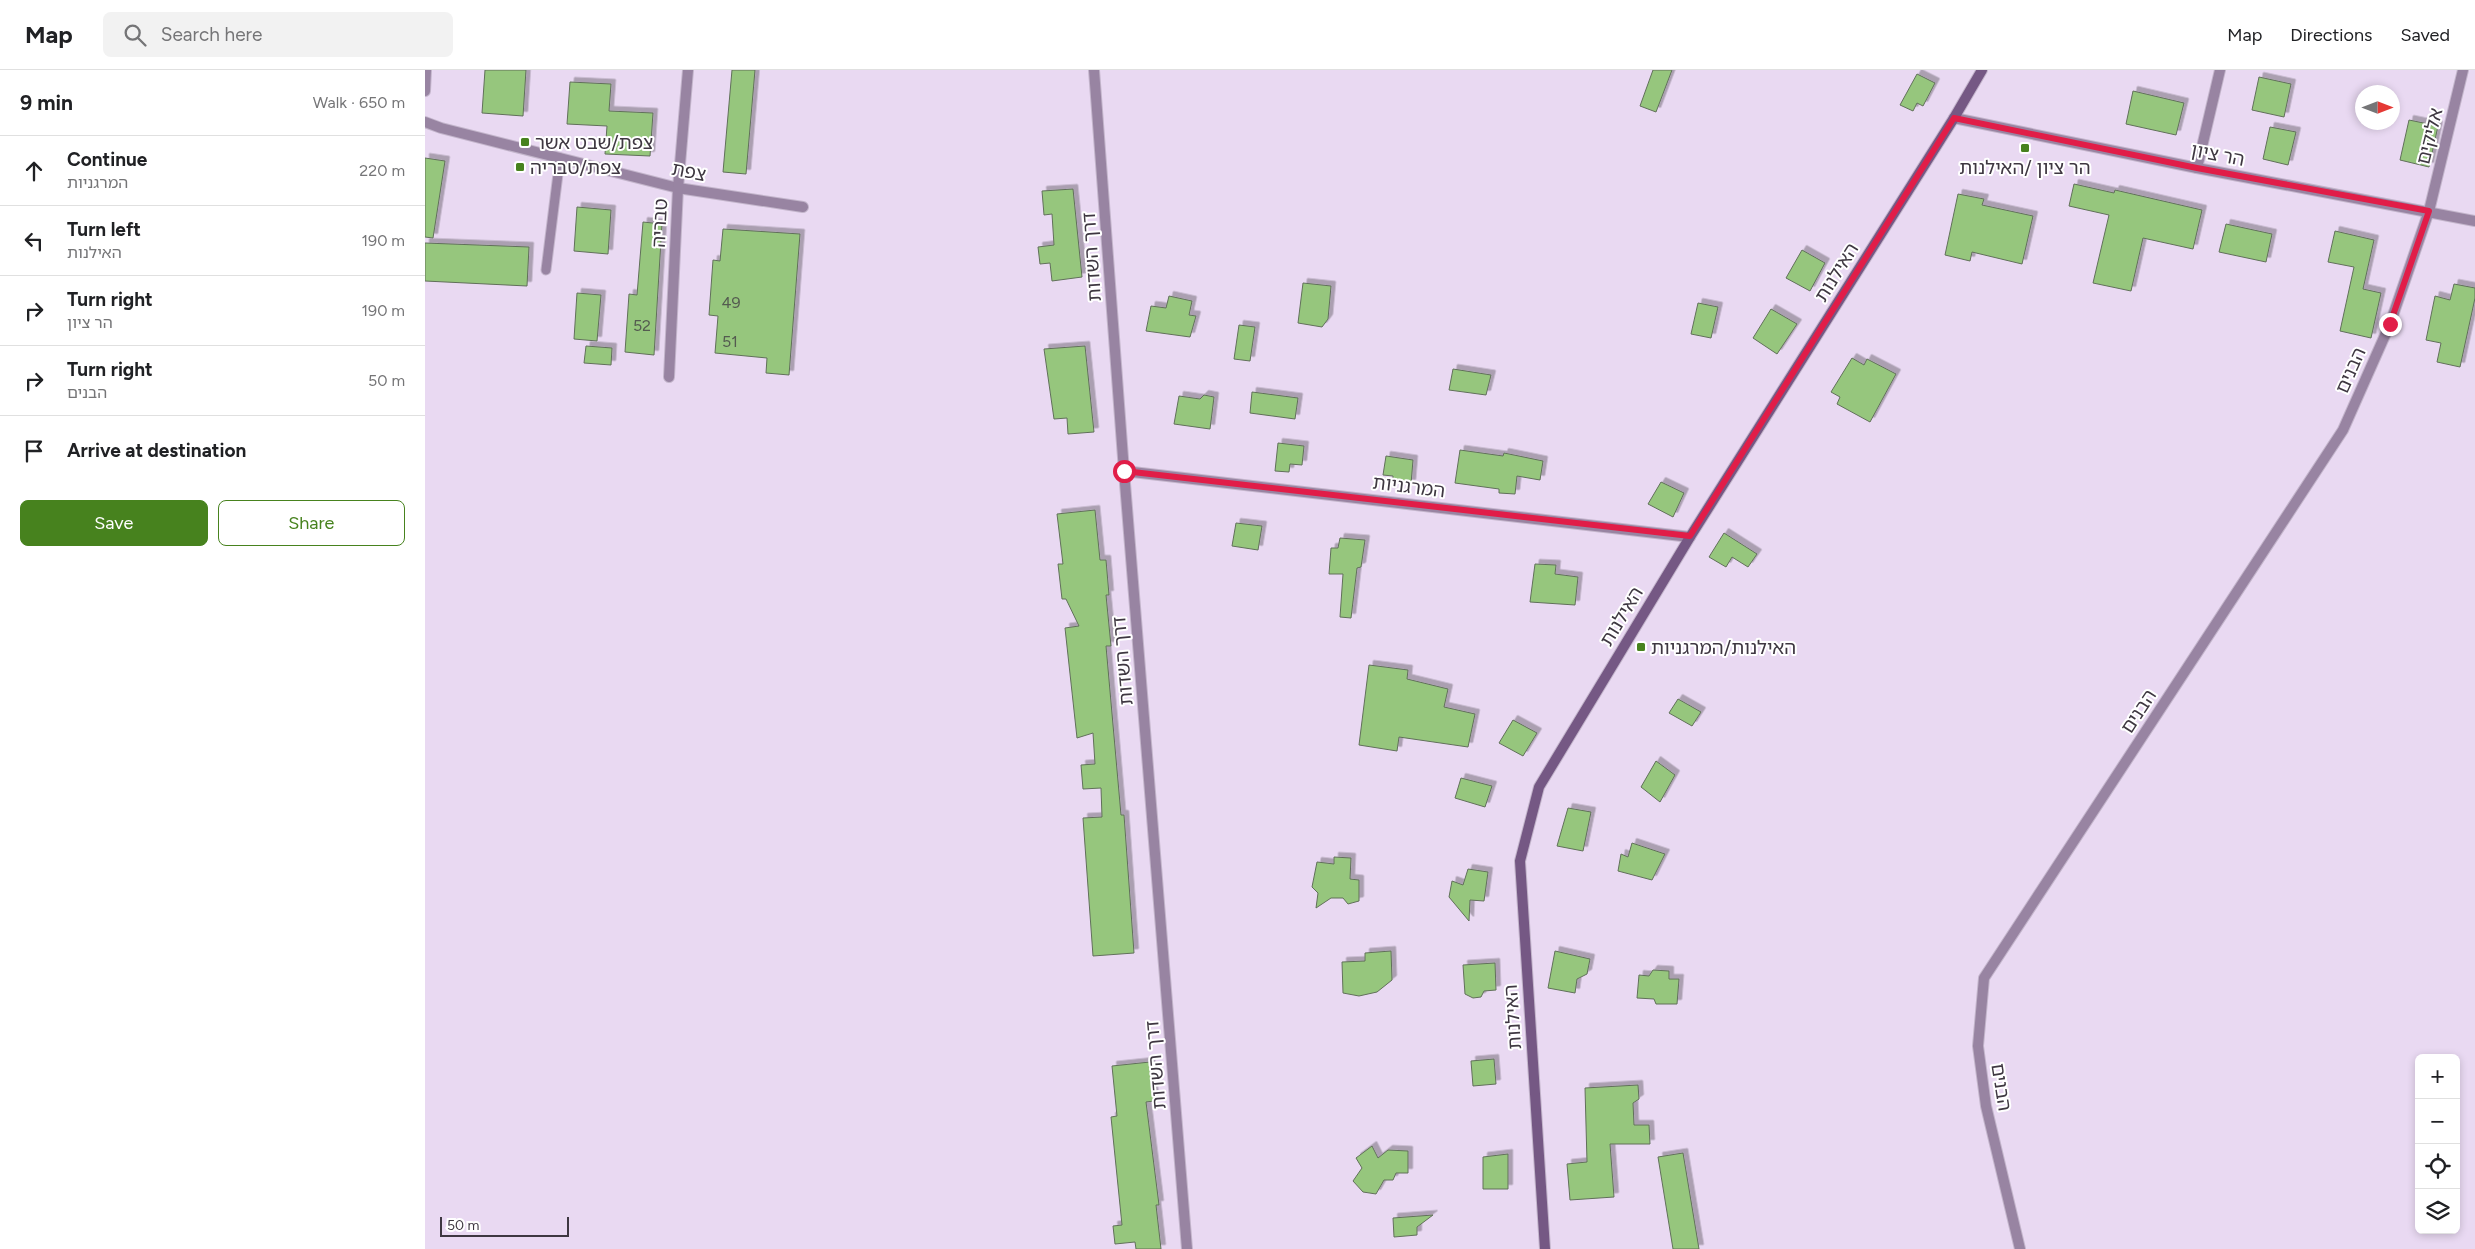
<!DOCTYPE html>
<html lang="en">
<head>
<meta charset="utf-8">
<style>
  :root { --surface:#fff; --page:#f2f2f2; --text:#202124; --muted:#757577; --line:#e0e0e0; --accent:#47821e }
  body { margin:0; font-family:Figtree,"Noto Sans Hebrew",sans-serif; background:var(--page); color:var(--text) }
  .controls { position:absolute; right:15px; bottom:15px; display:grid; overflow:hidden; border-radius:8px; box-shadow:0 2px 8px #0003 }
  .controls button { width:45px; height:45px; display:grid; place-items:center; padding:0; border:0; border-bottom:1px solid var(--line); background:var(--surface); color:var(--text); font:25px sans-serif }
  .compass { position:absolute; left:1930px; top:15px; width:45px; height:45px; border-radius:50%; background:var(--surface); box-shadow:0 2px 8px #0003; rotate:90deg }
  .scale { position:absolute; left:15px; bottom:12px; width:129px; box-sizing:border-box; padding-left:5px; border:2px solid #3e3741; border-top:0; font-size:14px; line-height:18px; white-space:nowrap; color:#3e3741; -webkit-text-stroke:4px #fff; paint-order:stroke }
  .stop { position:absolute; width:15px; height:15px; margin:-11px; border:4px solid #e11d48; border-radius:50%; background:#fff }
  .stop.end { background:#e11d48; border-color:#fff; box-shadow:0 1px 5px #0008 }
  .list { margin:0; padding:0; list-style:none }
  h2 { display:flex; justify-content:space-between; align-items:center; height:65px; margin:0; padding:0 20px; font-size:21px }
  h2 small { font-size:16px; font-weight:400; color:var(--muted) }
  .list li { display:grid; grid-template-columns:32px 1fr auto; gap:15px; align-items:center; box-sizing:border-box; height:70px; padding:0 20px; border-top:1px solid var(--line) }
  .list b { display:block; font-size:19px; white-space:nowrap }
  .list p { margin:0; font-size:16px; white-space:nowrap; color:var(--muted) }
  .list em { font-size:16px; font-style:normal; color:var(--muted) }
  .actions { display:flex; gap:10px; padding:15px 20px }
  .actions a { flex:1; padding:11px 0; border:1px solid var(--accent); border-radius:8px; text-align:center; font-size:18px; color:var(--accent) }
  .actions .main { background:var(--accent); color:#fff }
  .icon { flex:none; width:28px; height:28px; fill:none; stroke:currentColor; stroke-width:2; stroke-linecap:round; stroke-linejoin:round }
  .map { position:relative; flex:none; width:2050px; height:1179px; overflow:hidden }
  header { display:flex; align-items:center; gap:30px; box-sizing:border-box; height:70px; padding:0 25px; background:var(--surface); border-bottom:1px solid var(--line) }
  header strong { font-size:24px }
  nav { display:flex; gap:28px; margin-inline-start:auto; font-size:18px }
  .search { width:350px; height:45px; background:var(--page); display:flex; align-items:center; gap:12px; box-sizing:border-box; padding:0 18px; border-radius:8px; color:var(--muted); font-size:19px }
  main { display:flex }
  aside { flex:1; background:var(--surface) }
  .map>svg:first-child { display:block }
</style>
</head>
<body>
<header>
<strong>Map</strong>
<div class="search"><svg class="icon" aria-label="search" viewBox="0 0 24 24"><circle cx="10" cy="10" r="6"/><path d="M15 15l6 6"/></svg>Search here</div>
<nav><a>Map</a><a>Directions</a><a>Saved</a></nav>
</header>
<main>
<aside>
<h2>9 min<small>Walk · 650 m</small></h2>
<ul class="list">
<li><svg class="icon" aria-label="ahead" viewBox="0 0 24 24"><path d="M12 20V5M6 11l6-6 6 6"/></svg><div><b>Continue</b><p>המרגניות</p></div><em>220 m</em></li>
<li><svg class="icon" aria-label="left" viewBox="0 0 24 24"><path d="M17 20v-9H6M10 6l-5 5 5 5"/></svg><div><b>Turn left</b><p>האילנות</p></div><em>190 m</em></li>
<li><svg class="icon" aria-label="right" viewBox="0 0 24 24"><path d="M7 20v-9h11M14 6l5 5-5 5"/></svg><div><b>Turn right</b><p>הר ציון</p></div><em>190 m</em></li>
<li><svg class="icon" aria-label="right" viewBox="0 0 24 24"><path d="M7 20v-9h11M14 6l5 5-5 5"/></svg><div><b>Turn right</b><p>הבנים</p></div><em>50 m</em></li>
<li><svg class="icon" aria-label="arrive" viewBox="0 0 24 24"><path d="M6 21V4h12l-3 4 3 4H6"/></svg><div><b>Arrive at destination</b></div></li>
</ul>
<div class="actions"><a class="main">Save</a><a>Share</a></div>
</aside>
<div class="map">
<svg width="2050" height="1179" viewBox="0 0 2050 1179">
  <defs>
    <filter id="shadow"><feDropShadow dx="4.5" dy="-4.5" stdDeviation="0" flood-color="#0004"/></filter>
  </defs>
  <rect width="100%" height="100%" fill="#e9d9f2"/>
  <!-- building -->
  <g fill="#96c67d" stroke="#61705a" filter="url(#shadow)">
    <polygon points="60,0 101,0 98,46 57,43"/>
    <polygon points="307,0 330,0 321,104 298,102"/>
    <polygon points="1228,0 1247,0 1231,42 1215,36"/>
    <polygon points="1492,4 1510,13 1498,36 1492,33 1488,41 1475,35"/>
    <polygon points="1834,7 1866,14 1859,47 1827,40"/>
    <polygon points="145,12 186,14 184,41 228,43 225,86 180,84 182,56 142,54"/>
    <polygon points="1708,21 1759,33 1751,65 1701,54"/>
    <polygon points="1984,50 2013,56 2004,97 1975,90"/>
    <polygon points="1845,57 1871,62 1863,95 1838,89"/>
    <polygon points="0,88 20,91 8,168 0,167"/>
    <polygon points="1649,114 1689,123 1690,120 1777,140 1768,179 1718,168 1706,221 1668,213 1684,145 1644,136"/>
    <polygon points="648,119 657,207 627,211 625,193 615,194 613,177 629,175 627,144 619,145 617,121"/>
    <polygon points="1533,124 1559,129 1557,135 1608,146 1597,194 1547,182 1545,191 1520,185"/>
    <polygon points="152,137 186,140 183,184 149,181"/>
    <polygon points="218,152 237,154 229,285 200,282 204,224 212,225"/>
    <polygon points="1801,154 1847,164 1841,192 1794,182"/>
    <polygon points="298,159 375,164 364,305 341,303 342,288 290,283 293,246 284,245 288,190 295,191"/>
    <polygon points="1910,161 1949,170 1938,219 1956,223 1946,268 1915,261 1929,197 1903,192"/>
    <polygon points="0,173 104,177 102,216 0,211"/>
    <polygon points="1377,180 1400,193 1385,221 1361,208"/>
    <polygon points="878,213 906,216 903,249 897,257 873,253"/>
    <polygon points="2029,214 2050,218 2050,228 2035,297 2012,292 2016,273 2001,270 2010,226 2025,230"/>
    <polygon points="152,223 176,225 172,271 149,269"/>
    <polygon points="744,226 767,231 764,245 771,246 765,267 721,261 726,236 741,238"/>
    <polygon points="1273,233 1293,237 1286,268 1266,264"/>
    <polygon points="1346,239 1372,254 1352,284 1328,268"/>
    <polygon points="814,255 830,257 825,291 809,289"/>
    <polygon points="161,276 187,278 186,295 159,293"/>
    <polygon points="660,276 669,362 643,364 642,348 629,349 619,279"/>
    <polygon points="1427,288 1439,295 1442,289 1471,304 1445,352 1412,334 1415,327 1406,322"/>
    <polygon points="1028,299 1066,305 1061,325 1024,320"/>
    <polygon points="827,322 873,328 870,349 825,343"/>
    <polygon points="779,325 789,327 785,359 749,354 754,326 775,329"/>
    <polygon points="853,373 879,376 877,395 865,394 864,402 850,401"/>
    <polygon points="1035,380 1078,386 1079,383 1118,391 1115,410 1092,406 1090,424 1074,423 1074,419 1030,413"/>
    <polygon points="961,386 988,390 986,414 968,412 968,406 958,405"/>
    <polygon points="1236,412 1259,423 1248,447 1223,434"/>
    <polygon points="670,440 675,490 681,490 684,525 681,525 686,576 681,576 696,745 699,745 709,883 668,886 658,748 677,747 676,718 658,719 656,695 670,694 668,663 652,668 640,558 654,556 641,529 637,529 633,494 638,494 632,444"/>
    <polygon points="811,453 837,456 833,480 807,476"/>
    <polygon points="1299,463 1332,484 1323,497 1307,487 1301,497 1284,487"/>
    <polygon points="915,468 940,470 936,497 932,498 926,548 915,547 918,504 904,504 906,478 913,478"/>
    <polygon points="1110,494 1131,495 1130,504 1153,507 1150,535 1105,532"/>
    <polygon points="944,595 983,600 982,609 1023,619 1019,637 1050,644 1043,677 974,667 972,681 934,675"/>
    <polygon points="1253,629 1276,642 1267,656 1244,643"/>
    <polygon points="1088,650 1112,663 1098,686 1074,673"/>
    <polygon points="1231,691 1250,705 1235,732 1216,717"/>
    <polygon points="1036,708 1067,716 1060,737 1030,728"/>
    <polygon points="1143,738 1166,742 1158,781 1132,776"/>
    <polygon points="1207,773 1240,784 1227,810 1193,801 1196,784 1203,787"/>
    <polygon points="909,787 926,788 925,809 934,810 934,831 923,834 918,828 906,828 891,838 893,823 887,817 892,792 909,794"/>
    <polygon points="1043,799 1063,802 1059,831 1045,830 1044,851 1024,827 1027,811 1038,815"/>
    <polygon points="966,881 967,910 952,922 934,926 918,923 917,892 940,891 940,883"/>
    <polygon points="1130,881 1165,889 1162,904 1152,909 1150,923 1123,918"/>
    <polygon points="1070,893 1071,920 1059,921 1056,927 1048,928 1040,924 1038,895"/>
    <polygon points="1228,900 1244,901 1244,909 1254,909 1252,934 1231,934 1229,929 1212,928 1214,905 1224,906"/>
    <polygon points="1069,989 1071,1014 1048,1016 1046,991"/>
    <polygon points="725,992 729,1031 721,1032 734,1135 731,1135 736,1179 711,1179 710,1172 690,1174 688,1156 697,1155 686,1047 692,1046 687,996"/>
    <polygon points="1213,1015 1214,1029 1208,1033 1209,1055 1224,1055 1225,1074 1185,1074 1189,1127 1145,1130 1142,1094 1162,1092 1160,1018"/>
    <polygon points="947,1076 953,1088 963,1080 983,1081 983,1103 971,1103 968,1110 959,1110 951,1124 938,1122 928,1111 937,1098 931,1088"/>
    <polygon points="1258,1083 1274,1179 1248,1179 1233,1087"/>
    <polygon points="1083,1084 1083,1119 1058,1119 1058,1087"/>
    <polygon points="1008,1145 992,1157 992,1165 969,1167 968,1148"/>
  </g>
  <g fill="none" stroke-linecap="round" stroke-linejoin="round">
    <!-- service casing -->
    <g stroke="#c3b5cb" stroke-width="11">
      <polyline id="service" points="121,200 135,88"/>
    </g>
    <!-- minor casing -->
    <g stroke="#c3b5cb" stroke-width="12">
      <g id="minor">
        <polyline points="669,0 699,401 762,1179"/>
        <polyline points="0,21 1,0"/>
        <polyline points="0,52 16,58 253,118 378,137"/>
        <polyline points="1772,98 1795,0"/>
        <polyline points="244,307 253,118 263,0"/>
        <polyline points="699,401 1265,467"/>
        <polyline points="1595,1179 1561,1036 1553,976 1559,908 1918,360 1965,254 2004,141 2038,0"/>
      </g>
    </g>
    <!-- tertiary casing -->
    <g stroke="#c3b5cb" stroke-width="12">
      <polyline id="tertiary" points="1529,48 1772,98 2050,151"/>
    </g>
    <!-- secondary casing -->
    <g stroke="#c3b5cb" stroke-width="12">
      <polyline id="secondary" points="1120,1179 1095,791 1114,717 1265,467 1529,48 1557,0"/>
    </g>
    <!-- service -->
    <use href="#service" stroke="#9884a2" stroke-width="9"/>
    <!-- minor -->
    <use href="#minor" stroke="#9884a2" stroke-width="10"/>
    <!-- tertiary -->
    <use href="#tertiary" stroke="#9884a2" stroke-width="10"/>
    <!-- secondary -->
    <use href="#secondary" stroke="#755884" stroke-width="10"/>
  </g>
  <g fill="none" stroke-linecap="round" stroke-linejoin="round">
    <!-- route -->
    <polyline stroke="#e11d48" stroke-width="6" points="699,401 1265,466 1529,48 1772,98 2004,141 1965,254"/>
  </g>
  <!-- markers -->
  <g fill="#47821e" stroke="#fff" stroke-width="2">
    <rect x="95" y="67" width="10" height="10" rx="2.5"/>
    <rect x="1595" y="73" width="10" height="10" rx="2.5"/>
    <rect x="90" y="92" width="10" height="10" rx="2.5"/>
    <rect x="1211" y="572" width="10" height="10" rx="2.5"/>
  </g>
  <g text-anchor="middle" stroke-width="4" stroke-linejoin="round" paint-order="stroke">
    <!-- number labels -->
    <g font-size="16" fill="#545b50">
      <text x="306" y="238">49</text>
      <text x="217" y="261">52</text>
      <text x="305" y="277">51</text>
    </g>
    <!-- street labels -->
    <g font-size="19" fill="#3e3741" stroke="#fff">
      <text transform="translate(2004 66) rotate(-76)" y="7">אליקים</text>
      <text transform="translate(1793 84) rotate(11)" y="7">הר ציון</text>
      <text transform="translate(264 101) rotate(11)" y="7">צפת</text>
      <text transform="translate(234 153) rotate(-87)" y="7">טבריה</text>
      <text transform="translate(666 187) rotate(-94)" y="7">דרך השדות</text>
      <text transform="translate(1411 202) rotate(-58)" y="7">האילנות</text>
      <text transform="translate(1925 300) rotate(-66)" y="7">הבנים</text>
      <text transform="translate(984 416) rotate(7)" y="7">המרגניות</text>
      <text transform="translate(1196 546) rotate(-59)" y="7">האילנות</text>
      <text transform="translate(697 591) rotate(-95)" y="7">דרך השדות</text>
      <text transform="translate(1713 641) rotate(-57)" y="7">הבנים</text>
      <text transform="translate(1087 947) rotate(-94)" y="7">האילנות</text>
      <text transform="translate(730 995) rotate(-95)" y="7">דרך השדות</text>
      <text transform="translate(1577 1017) rotate(81)" y="7">הבנים</text>
    </g>
    <!-- poi labels -->
    <g font-size="19" fill="#3e3741" stroke="#fff" text-anchor="start">
      <text x="110" y="79">צפת/שבט אשר</text>
      <text x="105" y="104">צפת/טבריה</text>
      <text x="1600" y="104" text-anchor="middle">הר ציון /האילנות</text>
      <text x="1226" y="584">האילנות/המרגניות</text>
    </g>
  </g>
</svg>
<div class="controls">
<button>+</button>
<button>−</button>
<button><svg class="icon" aria-label="locate" viewBox="0 0 24 24"><circle cx="12" cy="12" r="6"/><path d="M12 2v4M12 18v4M2 12h4M18 12h4"/></svg></button>
<button><svg class="icon" aria-label="layers" viewBox="0 0 24 24"><path d="M12 4l9 5-9 5-9-5zM3 14l9 5 9-5"/></svg></button>
</div>
<svg class="compass" viewBox="-18 -18 36 36"><path d="M0-13l5 13h-10z" fill="#e53935"/><path d="M0 13l5-13h-10z" fill="#757577"/></svg>
<div class="scale">50 m</div>
<div class="stop" style="left:699px;top:401px"></div>
<div class="stop end" style="left:1965px;top:254px"></div>
</div>
</main>
</body>
</html>
